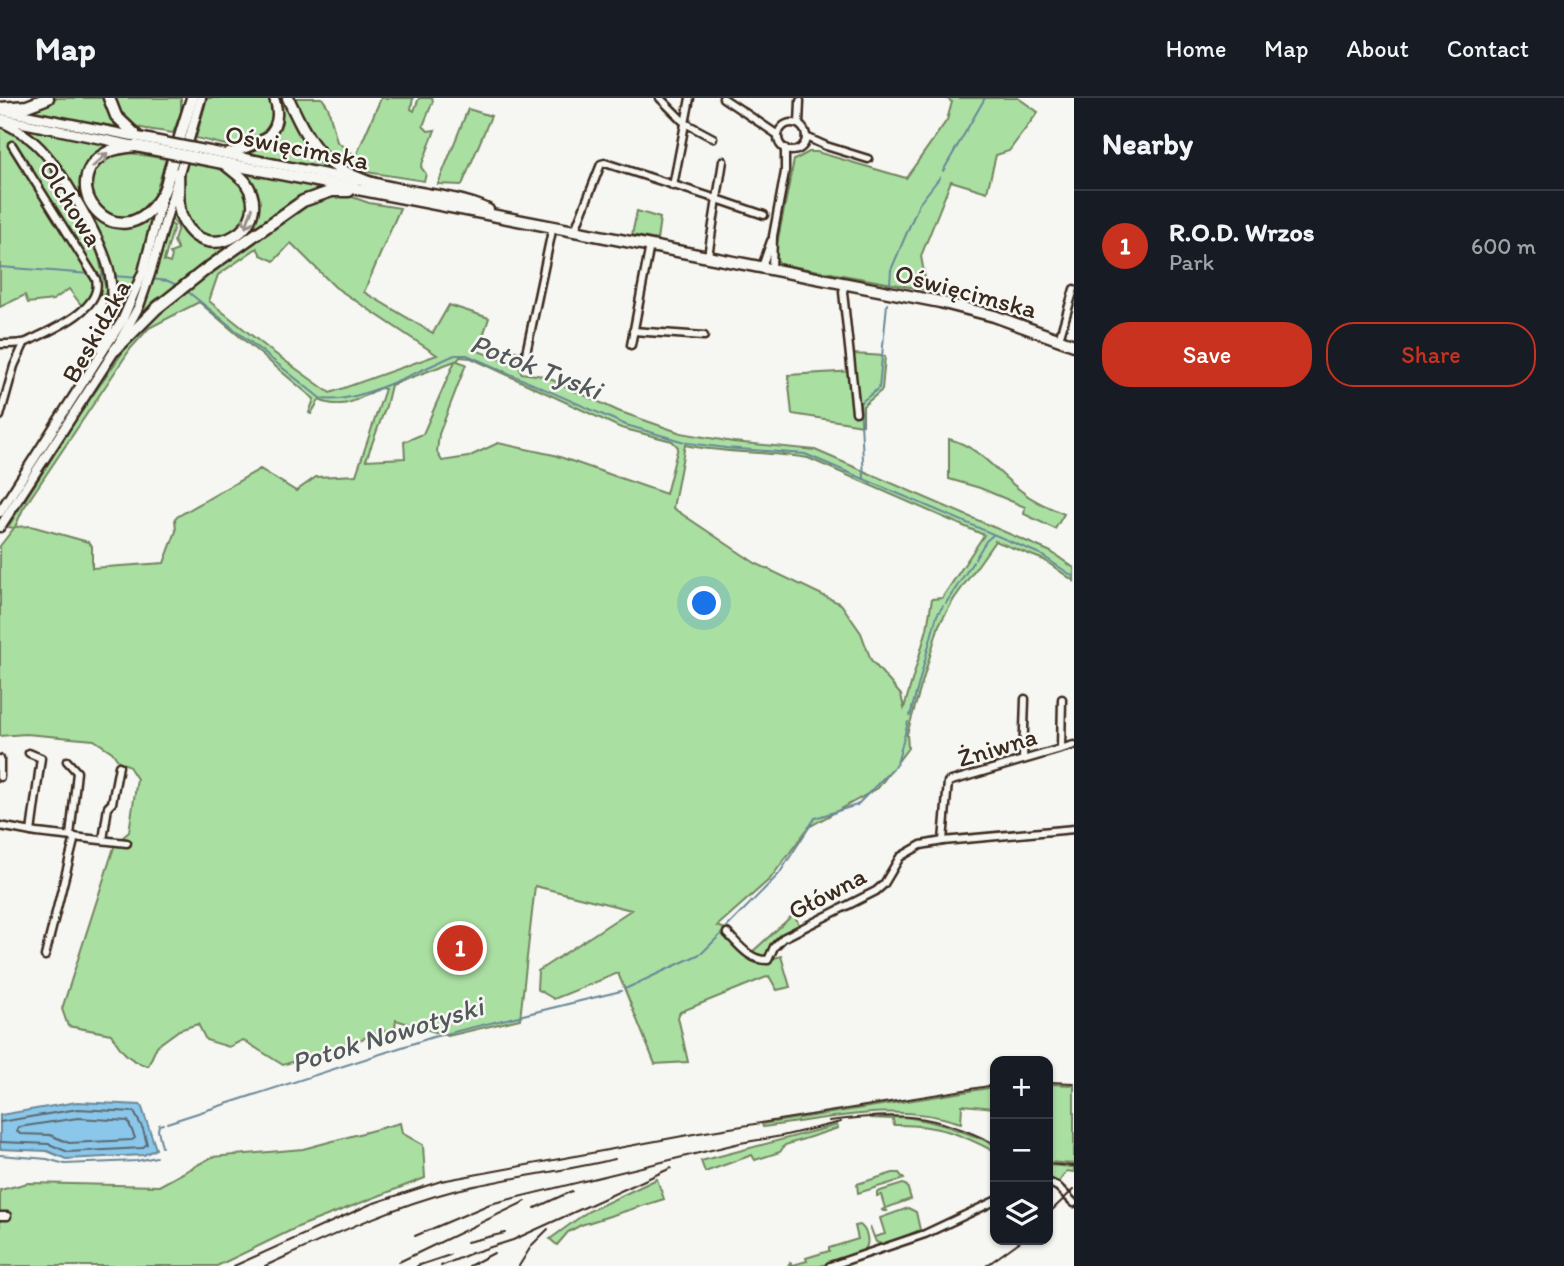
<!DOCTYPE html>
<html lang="en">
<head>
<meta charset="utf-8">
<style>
  :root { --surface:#171b24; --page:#20242c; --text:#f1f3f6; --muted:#9ea1a6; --line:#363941; --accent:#c8321e }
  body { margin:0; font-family:Itim,sans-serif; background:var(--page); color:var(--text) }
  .controls { position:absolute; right:21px; bottom:21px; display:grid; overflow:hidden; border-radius:14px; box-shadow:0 2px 5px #0004 }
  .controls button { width:63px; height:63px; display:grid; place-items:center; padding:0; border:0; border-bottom:2px solid var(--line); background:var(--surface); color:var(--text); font:35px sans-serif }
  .you { position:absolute; left:705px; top:506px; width:24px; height:24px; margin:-18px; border:5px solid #fff; border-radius:50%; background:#1a73e8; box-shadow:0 0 0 10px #1a73e833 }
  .badge { display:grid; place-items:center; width:46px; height:46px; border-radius:50%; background:var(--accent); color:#fff; font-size:23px; font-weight:700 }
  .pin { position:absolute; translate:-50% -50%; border:4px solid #fff; box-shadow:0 2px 7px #0006 }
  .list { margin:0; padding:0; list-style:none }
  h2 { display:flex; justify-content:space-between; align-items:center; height:91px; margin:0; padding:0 28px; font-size:30px }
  h2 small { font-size:23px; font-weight:400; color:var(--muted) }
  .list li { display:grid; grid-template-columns:46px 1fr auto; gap:21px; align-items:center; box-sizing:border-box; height:112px; padding:0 28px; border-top:2px solid var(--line) }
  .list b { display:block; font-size:26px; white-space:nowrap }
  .list p { margin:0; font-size:23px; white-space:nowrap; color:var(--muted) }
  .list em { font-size:23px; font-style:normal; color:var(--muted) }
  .actions { display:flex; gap:14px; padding:21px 28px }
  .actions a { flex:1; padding:16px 0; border:2px solid var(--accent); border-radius:28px; text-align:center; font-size:24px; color:var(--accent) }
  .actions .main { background:var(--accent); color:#fff }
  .icon { flex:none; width:38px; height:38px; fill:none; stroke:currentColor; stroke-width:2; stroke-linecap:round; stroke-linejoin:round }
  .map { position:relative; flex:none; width:1074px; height:1168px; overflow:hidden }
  header { display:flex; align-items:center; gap:42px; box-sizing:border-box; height:98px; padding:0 35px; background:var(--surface); border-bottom:2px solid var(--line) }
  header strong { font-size:33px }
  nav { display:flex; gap:38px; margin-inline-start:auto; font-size:24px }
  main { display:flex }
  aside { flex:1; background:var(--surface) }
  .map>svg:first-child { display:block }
</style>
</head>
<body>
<header>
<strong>Map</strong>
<nav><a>Home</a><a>Map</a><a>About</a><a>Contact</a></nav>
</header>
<main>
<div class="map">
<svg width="1074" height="1168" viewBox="0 0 1074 1168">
  <rect width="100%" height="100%" fill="#f6f6f2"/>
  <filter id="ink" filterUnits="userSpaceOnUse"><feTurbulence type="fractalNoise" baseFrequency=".0143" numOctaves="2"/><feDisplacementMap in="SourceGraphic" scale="14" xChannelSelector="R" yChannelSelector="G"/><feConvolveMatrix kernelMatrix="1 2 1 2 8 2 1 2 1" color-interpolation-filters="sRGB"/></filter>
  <g filter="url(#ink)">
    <!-- green -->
    <g fill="#aadfa2" stroke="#728460" stroke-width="2" fill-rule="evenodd">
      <polygon points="53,0 107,0 125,30 28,14 27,11"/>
      <path d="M111,0H181V14L173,35C137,29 129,34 111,0Z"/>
      <polygon points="207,0 272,0 274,21 268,34 258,44 234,49 196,40"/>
      <polygon points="277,0 284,0 331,68 329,73 249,55 272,37"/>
      <path d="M292,0H322L328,9L337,44L356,58L381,0H413L411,11L414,13L419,0H432L433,3L423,28L428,33L435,32L421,69L426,76L424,83L347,71C316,52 309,31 292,0Z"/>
      <polygon points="946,0 1018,0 1038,14 1009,53 996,57 987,94 951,83 921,158 927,192 780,166 776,161 777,146 794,62 809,54 817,54 906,80 947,22 952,4"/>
      <polygon points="468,11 491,18 462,87 438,86"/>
      <polygon points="0,26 15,33 40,53 98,155 106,192 105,197 101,196 85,212 69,191 53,202 28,205 25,197 0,209"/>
      <path d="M19,28L117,48L106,52L83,90L113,127L156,111C145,152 135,192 115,229H111L115,205L103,145L34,40Z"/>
      <polygon points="119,53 166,61 152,107 137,120 111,122 91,104 88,82 100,62"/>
      <path d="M187,65C201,68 218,69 231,75C249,84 258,118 240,132C234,137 221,139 214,141C207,139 198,136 193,131C176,113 182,87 187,65Z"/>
      <path d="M244,74L344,90L314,96L168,198C147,199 148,217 133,227L151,184L169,125L174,128L164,163L170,165L172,158L170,155L178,152L174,143L178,129L171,120L175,103L184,130L221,146L254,119Z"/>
      <path d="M341,95L369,105L400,110L364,194L433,235L449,207L489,220L478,253L520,269L521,275L544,278L618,313L681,335L733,344L815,352L1051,454L1074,470V483L1044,462L995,443L954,501L939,527L907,636L908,650L878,690L809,729L770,781L717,828L729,832L751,855L794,816L799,827C784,836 769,843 768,862L781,858L790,889L777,892L769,878L680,914L678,919L688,964L655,966L618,875L554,901L537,891L538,873L631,812L535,788L520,921L448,938L396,922L395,930L283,967L243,942L229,949L206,942L198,926L179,932L157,948L148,968C129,963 121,953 111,936L68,928L62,911L115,746L129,734L137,681L128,667L119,664L112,654L94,642L26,636L0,638V448L14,430L8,429L81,314L136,235L206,177L304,105ZM291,145L335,189L437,257L330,295L270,252L209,203L218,177L257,150L261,157L274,163ZM199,204L314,301L309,315L311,316L319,302C344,313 357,301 380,290L385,291L356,377L316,379L296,393L260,371L175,420L176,433L164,465L92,470V448L88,444L31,428L15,429L23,411L131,250L149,230ZM460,259L471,260L621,330L672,343L678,349L666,396L554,357L498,345L468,359L442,363L437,354L439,336L466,266L457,263ZM455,263L423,336L404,344L405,360L366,362L386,308L391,287ZM685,347C726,356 767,353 808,360L984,437L942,500L932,501L927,531L904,610L901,597L871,562L861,535L841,506L755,465L673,410Z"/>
      <polygon points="637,113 660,120 657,142 632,137"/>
      <polygon points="853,256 885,258 882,292 863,308 863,327 792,316 788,277 855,273"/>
      <path d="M949,341C980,349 996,374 1020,392C1033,403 1048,409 1064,416L1055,431L1024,416L1025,409L980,390L949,381Z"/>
      <polygon points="1048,986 1074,987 1074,1066 1048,1064"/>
      <path d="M995,989V1010L962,1007L961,1025C897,1003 828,1021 763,1029L762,1026Z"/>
      <path d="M903,1019C936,1023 965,1033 995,1047V1054C960,1035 935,1026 894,1027L893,1021L869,1020Z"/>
      <polygon points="400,1025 402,1035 423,1047 425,1080 298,1129 217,1168 0,1168 0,1092 28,1085 159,1088 212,1059 303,1051"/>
      <polygon points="837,1027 838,1030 785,1047 780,1054 755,1062 752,1057 705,1074 701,1063"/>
      <polygon points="1048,1067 1074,1069 1074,1074 1067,1073 1059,1084 1048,1080"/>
      <polygon points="893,1075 899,1075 904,1081 858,1095 857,1086"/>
      <polygon points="657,1081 664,1101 581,1127 568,1134 557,1147 550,1141 587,1114"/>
      <polygon points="903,1086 907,1088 911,1101 886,1110 887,1113 883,1113 882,1112 885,1110 881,1097 877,1098 877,1094"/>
      <polygon points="908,1110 916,1114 920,1132 883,1147 876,1144 870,1128 874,1139 885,1136 880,1120"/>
      <path d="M860,1127C868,1133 871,1148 862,1154L820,1168H788L790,1165L793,1167L807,1163L806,1160L829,1153V1150L858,1141L855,1128Z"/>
    </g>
    <!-- water -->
    <polygon fill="#8ac7ea" stroke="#6a8898" stroke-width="2" points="77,1004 141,1007 156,1051 144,1057 66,1061 47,1053 0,1051 0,1017"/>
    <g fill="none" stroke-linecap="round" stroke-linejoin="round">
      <!-- shore -->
      <g stroke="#5b6970" stroke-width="2">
        <polygon points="78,1020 128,1023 135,1040 132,1042 69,1045 50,1037 20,1036 17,1033 19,1029"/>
        <polyline points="0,1024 78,1011 134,1014 143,1031 147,1046 142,1050 68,1054 49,1046 0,1044"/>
      </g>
      <!-- stream -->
      <g stroke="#6a8898" stroke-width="2">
        <polyline points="943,73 985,0"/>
        <polyline points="0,169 90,176"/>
        <polyline points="95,176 107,178"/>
        <polyline points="113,178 139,180"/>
        <polyline points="151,181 168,183 179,188"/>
        <polyline points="890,186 891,172 919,106 940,79"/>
        <path d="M187,193L320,300C350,310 424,270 455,257H467L626,327L688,345L726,350L805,356L1040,456L1074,479"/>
        <polyline points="864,381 860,305 879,290 887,206"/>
        <polyline points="975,461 986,443 993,437"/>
        <polyline points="946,505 973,464"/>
        <polyline points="910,618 937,517 943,508"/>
        <polyline points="726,830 779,776 815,720 857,707 897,666 908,624"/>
        <polyline points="625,891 702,855 722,835"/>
        <polyline points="167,1025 433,939 621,893"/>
        <polyline points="162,1049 158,1032 159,1027 163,1026"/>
        <polyline points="0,1057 47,1061 65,1066 137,1063 156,1059"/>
      </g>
      <!-- minor casing -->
      <g stroke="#3b2a1e" stroke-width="11">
        <g id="minor">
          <polyline points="660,0 685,25 713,40"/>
          <polyline points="723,0 778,37"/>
          <circle cx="792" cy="39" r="14"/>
          <polyline points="799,26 800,3"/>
          <polyline points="806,39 826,48 868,61"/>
          <polyline points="723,63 717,101 764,117"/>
          <polyline points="673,88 690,0"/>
          <polyline points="575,132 601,66 605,65 717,101 708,158"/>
          <polyline points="762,169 771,143"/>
          <polyline points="772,171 773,138 785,74 785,50"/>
          <polyline points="845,185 843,194 856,314"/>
          <polyline points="633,233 704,238"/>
          <polyline points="1059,241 1074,191"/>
          <path d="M0,246C7,246 15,246 22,245C27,245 32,241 37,239C58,229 103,209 96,181L12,47"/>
          <polyline points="631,247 650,147"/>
          <polyline points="499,254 525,260 553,128"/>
          <polyline points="0,318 14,268 24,246"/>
          <polyline points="1061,650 1062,601"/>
          <polyline points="29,655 41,660 31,734"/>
          <polyline points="0,661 0,679"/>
          <polyline points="1023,661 1025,601"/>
          <polyline points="67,663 77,674 70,738"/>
          <polyline points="0,728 37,735 127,745"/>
          <polyline points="103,742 108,709 112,705 119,668"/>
          <polyline points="943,743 948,684 1074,647"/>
          <path d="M727,835C739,847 750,863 768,862L774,849L783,840L876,793L884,786L900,759L921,747L943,743L1074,731"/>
          <polyline points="45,858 75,739"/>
          <polyline points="1048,1084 1058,1089 1074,1105"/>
          <polyline points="0,1118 7,1118"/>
          <polyline points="830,1168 925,1136 995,1103"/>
        </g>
      </g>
      <!-- major casing -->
      <g stroke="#3b2a1e" stroke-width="13">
        <g id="major">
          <polyline points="0,12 138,39"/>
          <polyline points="3,21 131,47"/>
          <path d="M0,23C13,29 26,36 36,46C60,68 104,144 110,177C114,202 111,227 102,251"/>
          <path d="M229,55C257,48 287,36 274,0"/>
          <polyline points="225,56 356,82"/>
          <polyline points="0,414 122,223 143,174 163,96"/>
          <polyline points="0,429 115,252 139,208 150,176 201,0"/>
        </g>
      </g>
      <!-- highway casing -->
      <g stroke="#3b2a1e" stroke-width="15">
        <g id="highway">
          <polyline points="109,0 116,18 138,39"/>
          <path d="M288,0C297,19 306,40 321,56C363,100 436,88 488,112"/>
          <polyline points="0,10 27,8 48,0"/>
          <path d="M136,48C128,49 118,50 110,53C49,82 118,168 161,98C167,90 168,77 171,68C178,45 185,23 192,0"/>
          <polyline points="223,65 940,204 994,218 1074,247"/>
          <path d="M178,75C179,90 176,110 184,124C208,169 275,129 246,85C241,78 233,73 226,67"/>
          <polyline points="115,252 157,210 205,172 303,103 332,93 349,93"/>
        </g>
      </g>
      <!-- minor -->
      <use href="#minor" stroke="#f6f6f2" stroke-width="6"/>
      <!-- major -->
      <use href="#major" stroke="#f6f6f2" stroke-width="8"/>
      <!-- highway -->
      <use href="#highway" stroke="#f6f6f2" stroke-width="10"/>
      <!-- rail -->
      <g stroke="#3b2a1e" stroke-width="2">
        <polyline points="1048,984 1074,985"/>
        <path d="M829,1023C897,1014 934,1015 995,1046"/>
        <polyline points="1048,1066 1074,1068"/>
        <polyline points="535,1110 572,1093"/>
        <polyline points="1048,1116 1074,1091"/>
        <polyline points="415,1138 490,1106 740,1045 782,1038 841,1024"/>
        <polyline points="467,1144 505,1135"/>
        <polyline points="399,1164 526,1103"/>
        <polyline points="234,1168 371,1106 441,1083 699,1035 995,987"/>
        <path d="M265,1168C327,1140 388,1110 453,1093C507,1079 562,1074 615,1061"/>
        <polyline points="417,1168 450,1157"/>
        <polyline points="441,1168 472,1155 513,1142 671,1070"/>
        <polyline points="469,1168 494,1155"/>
        <polyline points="519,1168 532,1147 548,1131"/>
        <polyline points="986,1168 1022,1142"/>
      </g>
      <!-- major-bridge casing -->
      <g stroke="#3b2a1e" stroke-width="13" stroke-linecap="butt">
        <polyline id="major-bridge" points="138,39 225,56"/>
      </g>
      <!-- highway-bridge casing -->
      <g stroke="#3b2a1e" stroke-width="15" stroke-linecap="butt">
        <polyline id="highway-bridge" points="136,48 223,65"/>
      </g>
      <!-- major-bridge -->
      <use href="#major-bridge" stroke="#f6f6f2" stroke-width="8"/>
      <!-- highway-bridge -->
      <use href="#highway-bridge" stroke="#f6f6f2" stroke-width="10"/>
    </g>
    <!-- one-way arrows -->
    <defs><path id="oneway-shaft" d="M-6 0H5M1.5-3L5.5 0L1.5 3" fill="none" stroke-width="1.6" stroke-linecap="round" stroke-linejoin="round" transform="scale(1.75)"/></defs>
    <g stroke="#989088">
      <use href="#oneway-shaft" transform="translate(100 62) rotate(-43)"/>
      <use href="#oneway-shaft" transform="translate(249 120) rotate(109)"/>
    </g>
  </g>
  <g text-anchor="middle" stroke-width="5" stroke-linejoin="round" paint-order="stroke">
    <!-- street labels -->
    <g font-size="26" fill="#3b2a1e" stroke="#f6f6f2">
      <text transform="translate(297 49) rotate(11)" y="9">Oświęcimska</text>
      <text transform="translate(71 105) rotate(58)" y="9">Olchowa</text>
      <text transform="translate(966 193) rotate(15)" y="9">Oświęcimska</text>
      <text transform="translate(96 233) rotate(-61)" y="9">Beskidzka</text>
      <text transform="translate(997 649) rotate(-17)" y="9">Żniwna</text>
      <text transform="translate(827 795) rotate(-28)" y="9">Główna</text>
    </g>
    <!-- water labels -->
    <g font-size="28" font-style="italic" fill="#53595b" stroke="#f6f6f2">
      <text transform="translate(536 268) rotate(21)" y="10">Potok Tyski</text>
      <text transform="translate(387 936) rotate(-17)" y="10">Potok Nowotyski</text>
    </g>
  </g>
</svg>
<div class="controls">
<button>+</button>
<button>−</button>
<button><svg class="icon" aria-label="layers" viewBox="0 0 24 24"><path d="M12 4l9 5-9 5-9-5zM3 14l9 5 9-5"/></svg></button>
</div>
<div class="you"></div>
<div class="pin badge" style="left:460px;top:850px">1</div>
</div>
<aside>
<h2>Nearby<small></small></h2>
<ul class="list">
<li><span class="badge">1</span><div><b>R.O.D. Wrzos</b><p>Park</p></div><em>600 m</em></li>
</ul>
<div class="actions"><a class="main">Save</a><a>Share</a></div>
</aside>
</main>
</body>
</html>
